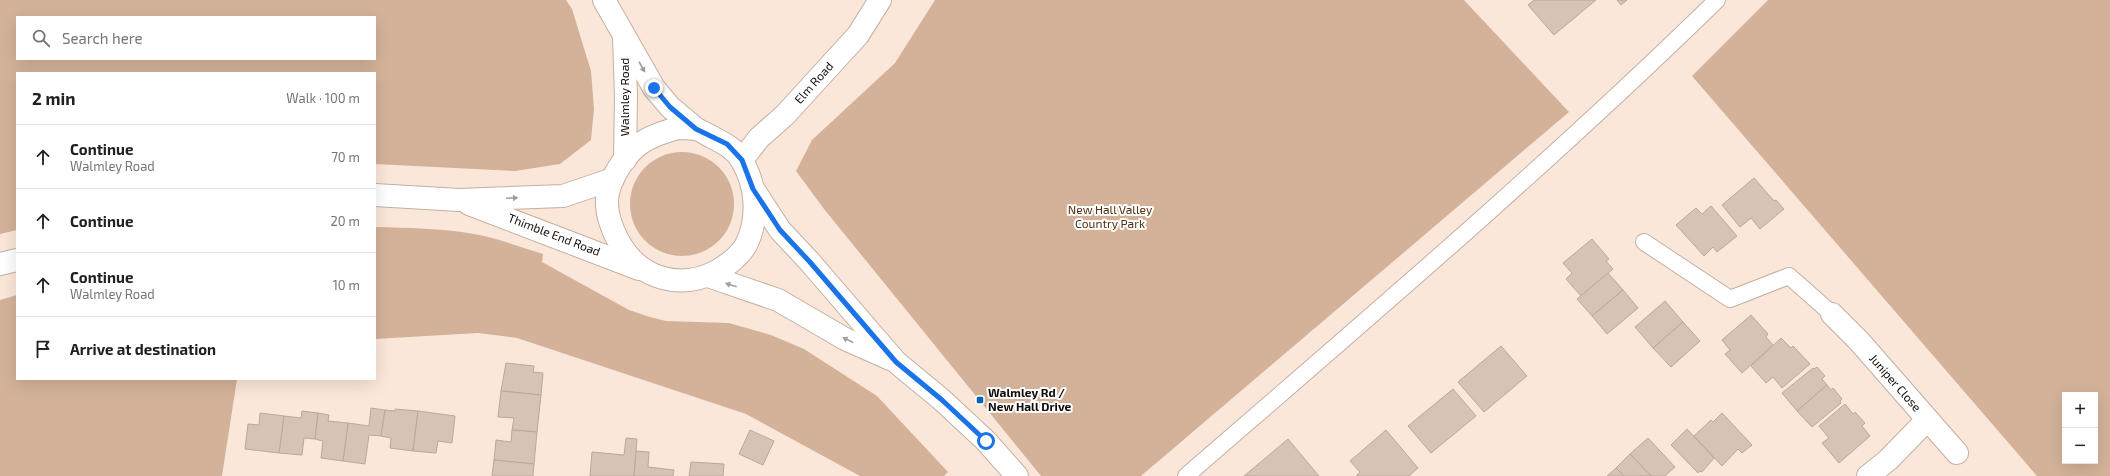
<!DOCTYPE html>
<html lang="en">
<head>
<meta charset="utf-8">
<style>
  :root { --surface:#fff; --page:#f2f2f2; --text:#202124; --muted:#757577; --line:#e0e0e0 }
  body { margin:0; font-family:"Exo 2",sans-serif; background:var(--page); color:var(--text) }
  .controls { position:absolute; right:12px; bottom:12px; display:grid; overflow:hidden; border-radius:0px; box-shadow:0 4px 16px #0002 }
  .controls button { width:36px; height:36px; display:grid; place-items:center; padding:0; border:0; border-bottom:1px solid var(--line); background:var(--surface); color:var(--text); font:20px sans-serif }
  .stop { position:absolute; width:12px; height:12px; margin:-9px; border:3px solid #1a73e8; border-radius:50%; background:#fff }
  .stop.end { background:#1a73e8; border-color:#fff; box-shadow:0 1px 4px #0008 }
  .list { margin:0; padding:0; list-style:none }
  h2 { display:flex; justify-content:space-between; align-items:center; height:52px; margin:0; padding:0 16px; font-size:17px }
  h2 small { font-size:13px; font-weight:400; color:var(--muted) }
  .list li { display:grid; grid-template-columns:26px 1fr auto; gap:12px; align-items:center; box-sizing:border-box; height:64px; padding:0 16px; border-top:1px solid var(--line) }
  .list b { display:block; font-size:15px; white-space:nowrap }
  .list p { margin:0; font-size:13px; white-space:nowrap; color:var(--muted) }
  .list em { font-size:13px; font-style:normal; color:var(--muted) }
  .icon { flex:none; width:22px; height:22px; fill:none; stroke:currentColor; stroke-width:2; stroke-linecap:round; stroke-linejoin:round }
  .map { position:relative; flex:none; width:2110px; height:476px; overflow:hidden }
  .search { position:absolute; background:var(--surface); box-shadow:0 4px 16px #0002; left:16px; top:16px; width:360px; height:44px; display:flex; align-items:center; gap:10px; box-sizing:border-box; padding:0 14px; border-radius:0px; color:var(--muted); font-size:15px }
  .panel { position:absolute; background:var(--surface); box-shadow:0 4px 16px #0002; left:16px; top:72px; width:360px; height:308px; border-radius:0px }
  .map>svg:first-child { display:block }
</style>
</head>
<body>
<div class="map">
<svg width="2110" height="476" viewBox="0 0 2110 476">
  <rect width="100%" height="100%" fill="#fbe7d9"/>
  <!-- green -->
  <g fill="#d3b299" fill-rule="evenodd">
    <path d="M0,0H566L572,9L591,71L594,109L591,140L560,164L515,171L375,164V73H17V230L0,234ZM17,17H375V59H17Z"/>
    <polygon points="935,0 1464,0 1569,112 1141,476 1041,476 824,209 796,171 812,140 895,63"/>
    <path d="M1768,0H2110V476H2037L1692,76ZM2065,395H2095V461H2065Z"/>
    <circle cx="682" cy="204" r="52"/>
    <path d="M375,227C408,228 441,228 474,234C497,238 520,247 543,254L542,262L629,310L650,317L666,321L729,323L771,335L804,349L877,396L948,472L944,476H860L746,414L517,338L478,333L375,339Z"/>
    <polygon points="17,295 17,379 237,379 222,476 0,476 0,300"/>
  </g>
  <!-- building -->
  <g fill="#d6c3b5" stroke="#baa89a">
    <polygon points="1534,0 1596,0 1554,35 1528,5"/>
    <polygon points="1617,0 1627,0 1621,5"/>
    <polygon points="1754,178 1774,201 1776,200 1784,209 1760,229 1751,218 1740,227 1722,205"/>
    <polygon points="1711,206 1737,236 1717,252 1713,247 1704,256 1676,225 1696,208 1702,214"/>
    <polygon points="1592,239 1609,259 1606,261 1613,269 1581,296 1566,279 1572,273 1563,263"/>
    <polygon points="1608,273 1623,290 1592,316 1577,299"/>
    <polygon points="1623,290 1638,308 1607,334 1592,316"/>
    <polygon points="1665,301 1683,322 1653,348 1635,327"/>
    <polygon points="1751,315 1768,334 1766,337 1773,345 1742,373 1725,354 1730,350 1722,340"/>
    <polygon points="1683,322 1700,341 1671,367 1653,348"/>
    <polygon points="1781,338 1791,348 1793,346 1810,364 1782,388 1773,377 1766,383 1751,366"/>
    <polygon points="1501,346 1527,376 1484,412 1458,382"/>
    <polygon points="506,363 534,366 533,372 543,373 541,395 501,391"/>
    <polygon points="1817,367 1825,376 1822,379 1827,385 1797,411 1782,393 1813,368 1814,369"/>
    <polygon points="1827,385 1831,390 1833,388 1842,399 1840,401 1841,403 1812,427 1797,411"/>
    <polygon points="1453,389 1476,416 1431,453 1408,426"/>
    <polygon points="501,391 541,395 537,432 512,430 514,418 498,417"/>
    <polygon points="1845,404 1853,414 1855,412 1865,423 1862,426 1870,436 1839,463 1822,443 1829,438 1819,426"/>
    <polygon points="371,408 385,410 381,436 369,435 365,464 343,461 348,423 369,426"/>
    <polygon points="395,409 418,411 413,451 390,448 391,438 381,436 385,410 395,411"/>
    <polygon points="302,411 318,413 315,439 304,438 302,455 279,453 284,416 301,418"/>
    <polygon points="418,411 455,416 452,443 438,441 436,453 413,451"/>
    <polygon points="260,413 284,416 279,453 245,449 248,424 259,425"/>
    <polygon points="318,413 329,415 328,421 348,423 343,461 321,458 323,441 315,439"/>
    <polygon points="1722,413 1752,445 1742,453 1738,449 1722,466 1694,436 1711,420 1713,422"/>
    <polygon points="1687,429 1714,458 1702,472 1700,471 1698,473 1671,445"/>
    <polygon points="512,430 537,432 534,464 494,460 496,440 511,442"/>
    <polygon points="750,430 774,441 763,465 739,454"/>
    <polygon points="1386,430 1418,468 1409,476 1356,476 1360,472 1350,461"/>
    <polygon points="626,438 637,439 634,476 590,476 592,452 624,455"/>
    <polygon points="1648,438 1675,467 1665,476 1651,476 1630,454"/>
    <polygon points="1288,439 1319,476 1244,476"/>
    <polygon points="636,451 649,452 648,467 674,470 673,476 634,476"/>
    <polygon points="1630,454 1651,476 1624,476 1616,468"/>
    <polygon points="494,460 534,464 533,476 492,476"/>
    <polygon points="691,462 724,464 723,476 689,476"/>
    <polygon points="1616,468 1624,476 1607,476"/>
  </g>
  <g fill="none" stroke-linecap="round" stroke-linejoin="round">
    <!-- lane casing -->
    <g stroke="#c3b0a3" stroke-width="18">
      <g id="lane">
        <polyline points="1644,242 1730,299 1789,276 1832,314"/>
        <path d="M1186,476C1366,320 1547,166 1717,0"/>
      </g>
    </g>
    <!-- street casing -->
    <g stroke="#c3b0a3" stroke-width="24">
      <g id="street">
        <polyline points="742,160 759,138 785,115 858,35 880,0"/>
        <polyline points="1832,314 1859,341 1957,453"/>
        <polyline points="1868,476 1888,460 1927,420"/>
      </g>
    </g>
    <!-- secondary casing -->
    <g stroke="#c3b0a3" stroke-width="24">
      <g id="secondary">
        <polyline points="604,0 654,88 670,107 696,129"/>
        <polyline points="624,37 626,97 625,160"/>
        <path d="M677,128C683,128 690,128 695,129C701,130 707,135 712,137C723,143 736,149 742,161C757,186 759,219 746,245C739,257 729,264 717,271C681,290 640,280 619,242C612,230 606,213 607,199C609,179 625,154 641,143C652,135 665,132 677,128Z"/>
        <polyline points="754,190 780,230 809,261 896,362 942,400 986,441 1017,476"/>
        <polyline points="375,195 459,200 563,196 613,179"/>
        <polyline points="469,204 639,269"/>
        <polyline points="0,264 17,260"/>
        <polyline points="708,276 778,300 845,339 890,359"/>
      </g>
    </g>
    <!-- lane -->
    <use href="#lane" stroke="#fff" stroke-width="16"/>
    <!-- street -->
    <use href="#street" stroke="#fff" stroke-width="22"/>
    <!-- secondary -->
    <use href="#secondary" stroke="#fff" stroke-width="22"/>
  </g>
  <!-- one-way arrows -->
  <defs><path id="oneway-solid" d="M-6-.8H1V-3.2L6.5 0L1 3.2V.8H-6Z"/></defs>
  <g fill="#a09e9c">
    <use href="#oneway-solid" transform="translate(642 67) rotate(61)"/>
    <use href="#oneway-solid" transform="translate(512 198) rotate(-2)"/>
    <use href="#oneway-solid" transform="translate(731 285) rotate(-162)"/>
    <use href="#oneway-solid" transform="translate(848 340) rotate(-154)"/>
  </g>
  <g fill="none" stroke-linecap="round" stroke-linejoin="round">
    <!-- route -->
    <polyline stroke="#1a73e8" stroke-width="5" points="654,88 670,107 696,129 727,144 742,160 753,189 780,230 809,261 896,362 942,400 986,441"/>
  </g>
  <!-- markers -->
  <rect fill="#0066b2" stroke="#fff" stroke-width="1.5" x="976" y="396" width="8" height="8" rx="2"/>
  <g text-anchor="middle" stroke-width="4" stroke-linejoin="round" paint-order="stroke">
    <!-- street labels -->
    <g font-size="12" fill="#120c08" stroke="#fff">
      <text transform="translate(814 83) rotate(-48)" y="4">Elm Road</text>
      <text transform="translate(625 97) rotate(-90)" y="4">Walmley Road</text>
      <text transform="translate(554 235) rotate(21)" y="4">Thimble End Road</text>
      <text transform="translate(1895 383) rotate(49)" y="4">Juniper Close</text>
    </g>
    <!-- park labels -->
    <g font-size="12" fill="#543010" stroke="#fff">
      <text x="1110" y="214">New Hall Valley<tspan x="1110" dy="14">Country Park</tspan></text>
    </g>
    <!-- poi labels -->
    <g font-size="12" font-weight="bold" fill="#120c08" stroke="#fff" text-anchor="start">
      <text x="988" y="397">Walmley Rd /<tspan x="988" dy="14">New Hall Drive</tspan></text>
    </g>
  </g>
</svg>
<div class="controls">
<button>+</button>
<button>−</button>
</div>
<div class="stop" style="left:986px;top:441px"></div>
<div class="stop end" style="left:654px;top:88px"></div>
<div class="search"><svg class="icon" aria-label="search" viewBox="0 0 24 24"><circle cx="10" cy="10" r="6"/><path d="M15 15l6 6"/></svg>Search here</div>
<section class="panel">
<h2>2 min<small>Walk · 100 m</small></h2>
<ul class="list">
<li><svg class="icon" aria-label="ahead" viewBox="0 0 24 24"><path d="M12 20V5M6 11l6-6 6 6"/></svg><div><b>Continue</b><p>Walmley Road</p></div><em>70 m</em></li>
<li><svg class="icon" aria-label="ahead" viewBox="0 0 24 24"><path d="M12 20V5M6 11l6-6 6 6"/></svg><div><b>Continue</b></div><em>20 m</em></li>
<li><svg class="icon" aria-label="ahead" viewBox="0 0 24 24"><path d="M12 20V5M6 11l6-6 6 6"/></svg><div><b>Continue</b><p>Walmley Road</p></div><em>10 m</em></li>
<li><svg class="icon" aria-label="arrive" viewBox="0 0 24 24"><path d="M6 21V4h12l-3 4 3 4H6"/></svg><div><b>Arrive at destination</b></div></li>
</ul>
</section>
</div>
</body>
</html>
